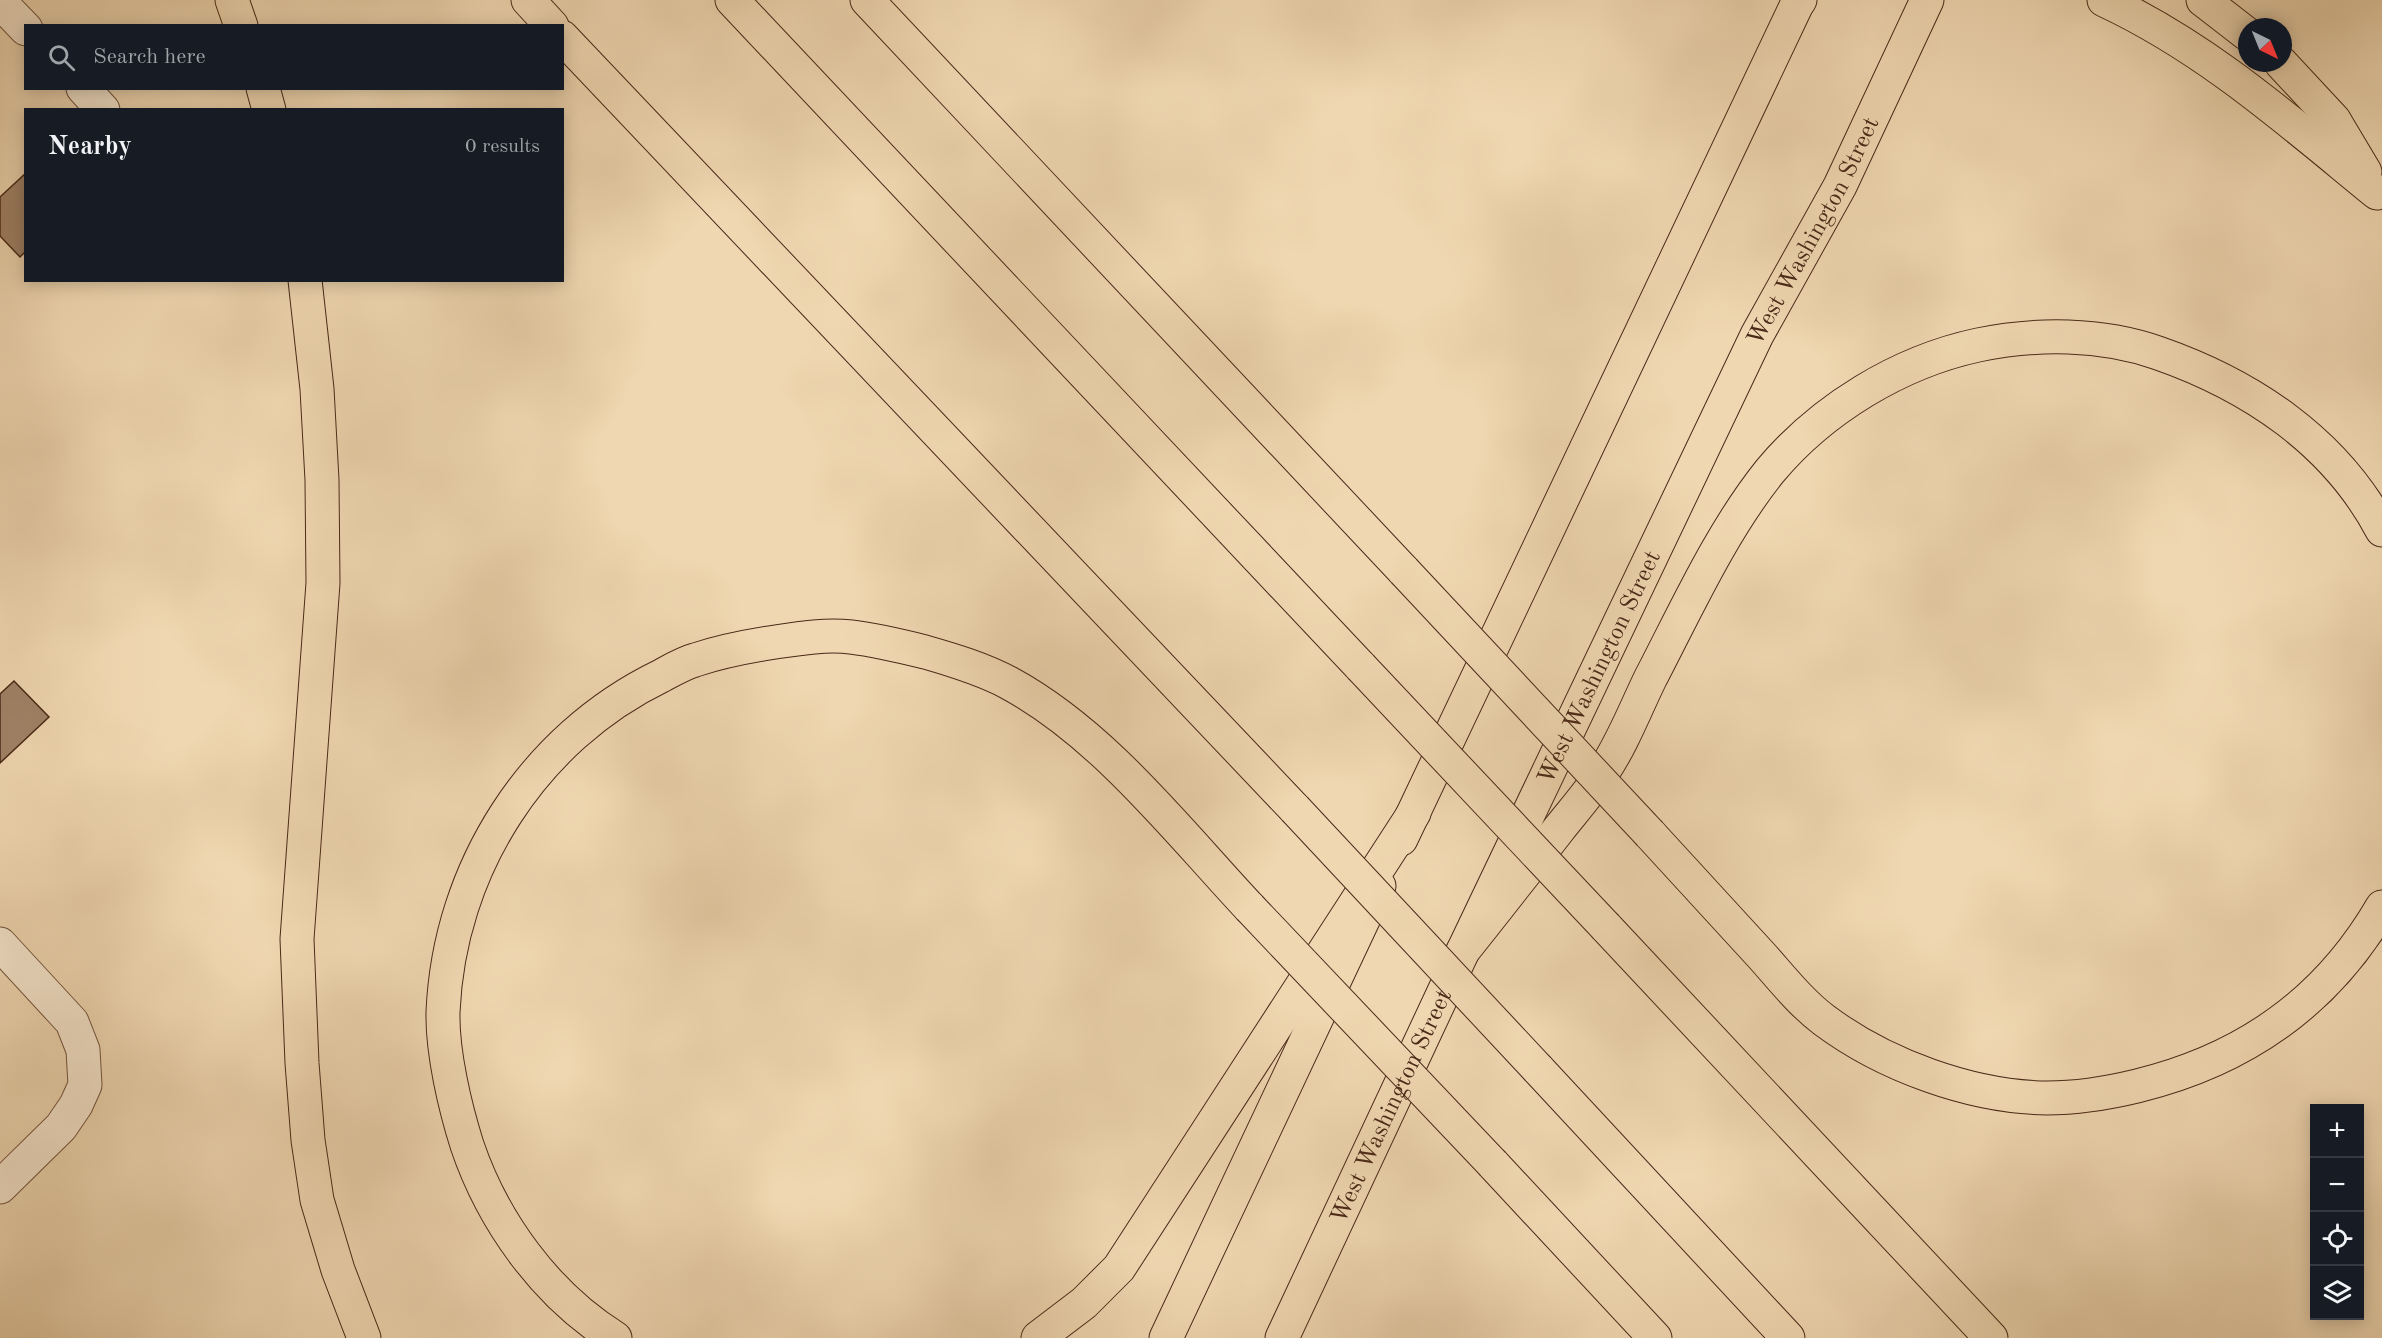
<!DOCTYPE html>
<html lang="en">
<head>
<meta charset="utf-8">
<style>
  :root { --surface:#171b24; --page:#20242c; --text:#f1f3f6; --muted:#9ea1a6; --line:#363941 }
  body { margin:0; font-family:"Old Standard TT",serif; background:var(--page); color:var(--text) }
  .controls { position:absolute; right:18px; bottom:18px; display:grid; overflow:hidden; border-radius:0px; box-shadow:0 3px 15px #0003 }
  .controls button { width:54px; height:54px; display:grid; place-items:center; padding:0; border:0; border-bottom:2px solid var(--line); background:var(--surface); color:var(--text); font:30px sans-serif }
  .compass { position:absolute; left:2238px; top:18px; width:54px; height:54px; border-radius:50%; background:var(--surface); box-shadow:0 3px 15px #0003; rotate:137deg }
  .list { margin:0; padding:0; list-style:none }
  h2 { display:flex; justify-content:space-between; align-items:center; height:78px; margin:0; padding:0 24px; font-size:26px }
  h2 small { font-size:20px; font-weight:400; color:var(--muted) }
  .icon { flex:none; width:33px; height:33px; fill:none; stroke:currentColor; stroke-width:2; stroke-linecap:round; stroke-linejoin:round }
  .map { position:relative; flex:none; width:2382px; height:1338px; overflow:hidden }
  .search { position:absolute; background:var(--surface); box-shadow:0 3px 15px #0003; left:24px; top:24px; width:540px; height:66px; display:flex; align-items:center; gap:15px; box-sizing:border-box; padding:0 21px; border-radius:0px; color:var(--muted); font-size:22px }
  .panel { position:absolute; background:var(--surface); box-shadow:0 3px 15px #0003; left:24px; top:108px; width:540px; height:174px; border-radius:0px }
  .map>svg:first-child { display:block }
</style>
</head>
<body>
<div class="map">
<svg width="2382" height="1338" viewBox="0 0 2382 1338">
  <rect width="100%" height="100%" fill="#efd7b1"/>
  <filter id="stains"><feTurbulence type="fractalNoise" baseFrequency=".00333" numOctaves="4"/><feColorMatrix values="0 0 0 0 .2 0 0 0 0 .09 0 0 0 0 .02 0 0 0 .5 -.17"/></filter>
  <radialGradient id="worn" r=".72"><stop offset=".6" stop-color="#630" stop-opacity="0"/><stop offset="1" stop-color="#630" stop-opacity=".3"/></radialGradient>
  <!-- building -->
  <g fill="#a08368" stroke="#4a2918" stroke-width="1.5">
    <polygon points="26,173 26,251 20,257 0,236 0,197"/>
    <polygon points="14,681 49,717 0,763 0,694"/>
  </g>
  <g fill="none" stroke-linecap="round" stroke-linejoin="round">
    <!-- street casing -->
    <g stroke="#73543e" stroke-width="35">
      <g id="street">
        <polyline points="0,2 26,29"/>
        <polyline points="83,88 103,110"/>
        <polyline points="0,944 72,1022 83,1050 85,1085 76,1105 61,1127 0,1187"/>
      </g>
    </g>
    <!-- primary casing -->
    <g stroke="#4a2918" stroke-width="35">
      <g id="primary">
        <polyline points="1401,839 1799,0"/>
        <polyline points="1166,1338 1379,886"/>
        <path id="s1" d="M1282,1338L1463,951L1757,335L1840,186L1927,0"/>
      </g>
    </g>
    <!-- highway casing -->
    <g stroke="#4a2918" stroke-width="35">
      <g id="highway">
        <polyline points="232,0 241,26"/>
        <polyline points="528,0 552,26"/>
        <polyline points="732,0 1361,667"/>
        <polyline points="867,0 1404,571"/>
        <path d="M2104,0C2207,48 2290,122 2377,193"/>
        <polyline points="2203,0 2247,34"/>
        <polyline points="1797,4 1800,0"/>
        <polyline points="562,37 1295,809"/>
        <polyline points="2281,63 2334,120 2365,172"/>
        <polyline points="263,88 269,110"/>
        <polyline points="305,280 317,389 322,480 323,583 297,939 302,1063 308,1140 317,1200 338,1270 364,1338"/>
        <path d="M1650,834C1687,874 1724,915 1761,955C1780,976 1800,1002 1824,1020C1884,1065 1971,1097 2047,1098C2077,1098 2108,1093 2137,1086C2244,1060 2326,1003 2382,907"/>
        <polyline points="1606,927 1991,1338"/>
        <path d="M1463,951C1495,911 1527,870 1559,829C1574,810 1590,792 1603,772C1622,744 1635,710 1650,679C1686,610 1721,532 1770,471C1822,409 1899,362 1978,345C2036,333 2101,333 2158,353C2250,385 2335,441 2382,530"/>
        <polyline points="1538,1069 1788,1338"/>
        <polyline points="1493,1164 1655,1338"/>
        <path d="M615,1338C546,1295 493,1222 467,1145C455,1107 442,1052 443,1012C449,869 533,738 661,676C672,670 684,663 695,660C719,652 744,647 769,643C796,639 824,634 851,637C876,640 901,646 925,652C953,660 983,669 1009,683C1103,734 1177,830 1250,908"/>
        <polyline points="1038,1338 1084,1303 1119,1268 1414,813"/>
      </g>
    </g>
    <!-- street -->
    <use href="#street" stroke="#f5e5cc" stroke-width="33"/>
    <!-- primary -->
    <use href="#primary" stroke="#efd7b1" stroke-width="33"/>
    <!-- highway -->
    <use href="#highway" stroke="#efd7b1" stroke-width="33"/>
    <!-- highway-bridge casing -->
    <g stroke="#4a2918" stroke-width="35" stroke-linecap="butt">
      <g id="highway-bridge">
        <polyline points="1404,571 1650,834"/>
        <polyline points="1361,667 1606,927"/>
        <polyline points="1295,809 1538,1069"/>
        <polyline points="1250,908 1493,1164"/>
      </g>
    </g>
    <!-- highway-bridge -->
    <use href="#highway-bridge" stroke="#efd7b1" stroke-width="33"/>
  </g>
  <g text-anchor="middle" stroke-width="6" stroke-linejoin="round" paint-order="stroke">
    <!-- street labels -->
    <g font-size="24" fill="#4a2918" stroke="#f5e5cc">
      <text dy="8" stroke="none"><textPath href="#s1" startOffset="1228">West Washington Street</textPath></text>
      <text dy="8" stroke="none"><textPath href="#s1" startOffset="742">West Washington Street</textPath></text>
      <text dy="8" stroke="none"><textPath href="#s1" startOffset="256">West Washington Street</textPath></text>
    </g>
  </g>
  <rect width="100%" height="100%" filter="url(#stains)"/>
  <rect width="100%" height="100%" fill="url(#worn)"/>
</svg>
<div class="controls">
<button>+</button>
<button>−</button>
<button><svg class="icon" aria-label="locate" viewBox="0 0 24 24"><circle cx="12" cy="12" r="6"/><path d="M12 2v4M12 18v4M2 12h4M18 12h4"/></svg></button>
<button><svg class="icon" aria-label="layers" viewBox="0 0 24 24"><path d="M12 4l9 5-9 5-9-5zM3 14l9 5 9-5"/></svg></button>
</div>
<svg class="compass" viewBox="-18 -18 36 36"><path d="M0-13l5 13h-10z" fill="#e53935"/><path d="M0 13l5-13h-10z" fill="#9ea1a6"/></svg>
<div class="search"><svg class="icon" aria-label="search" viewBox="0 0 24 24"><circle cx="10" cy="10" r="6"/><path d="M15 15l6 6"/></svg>Search here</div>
<section class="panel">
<h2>Nearby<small>0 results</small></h2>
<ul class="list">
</ul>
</section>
</div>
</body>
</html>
